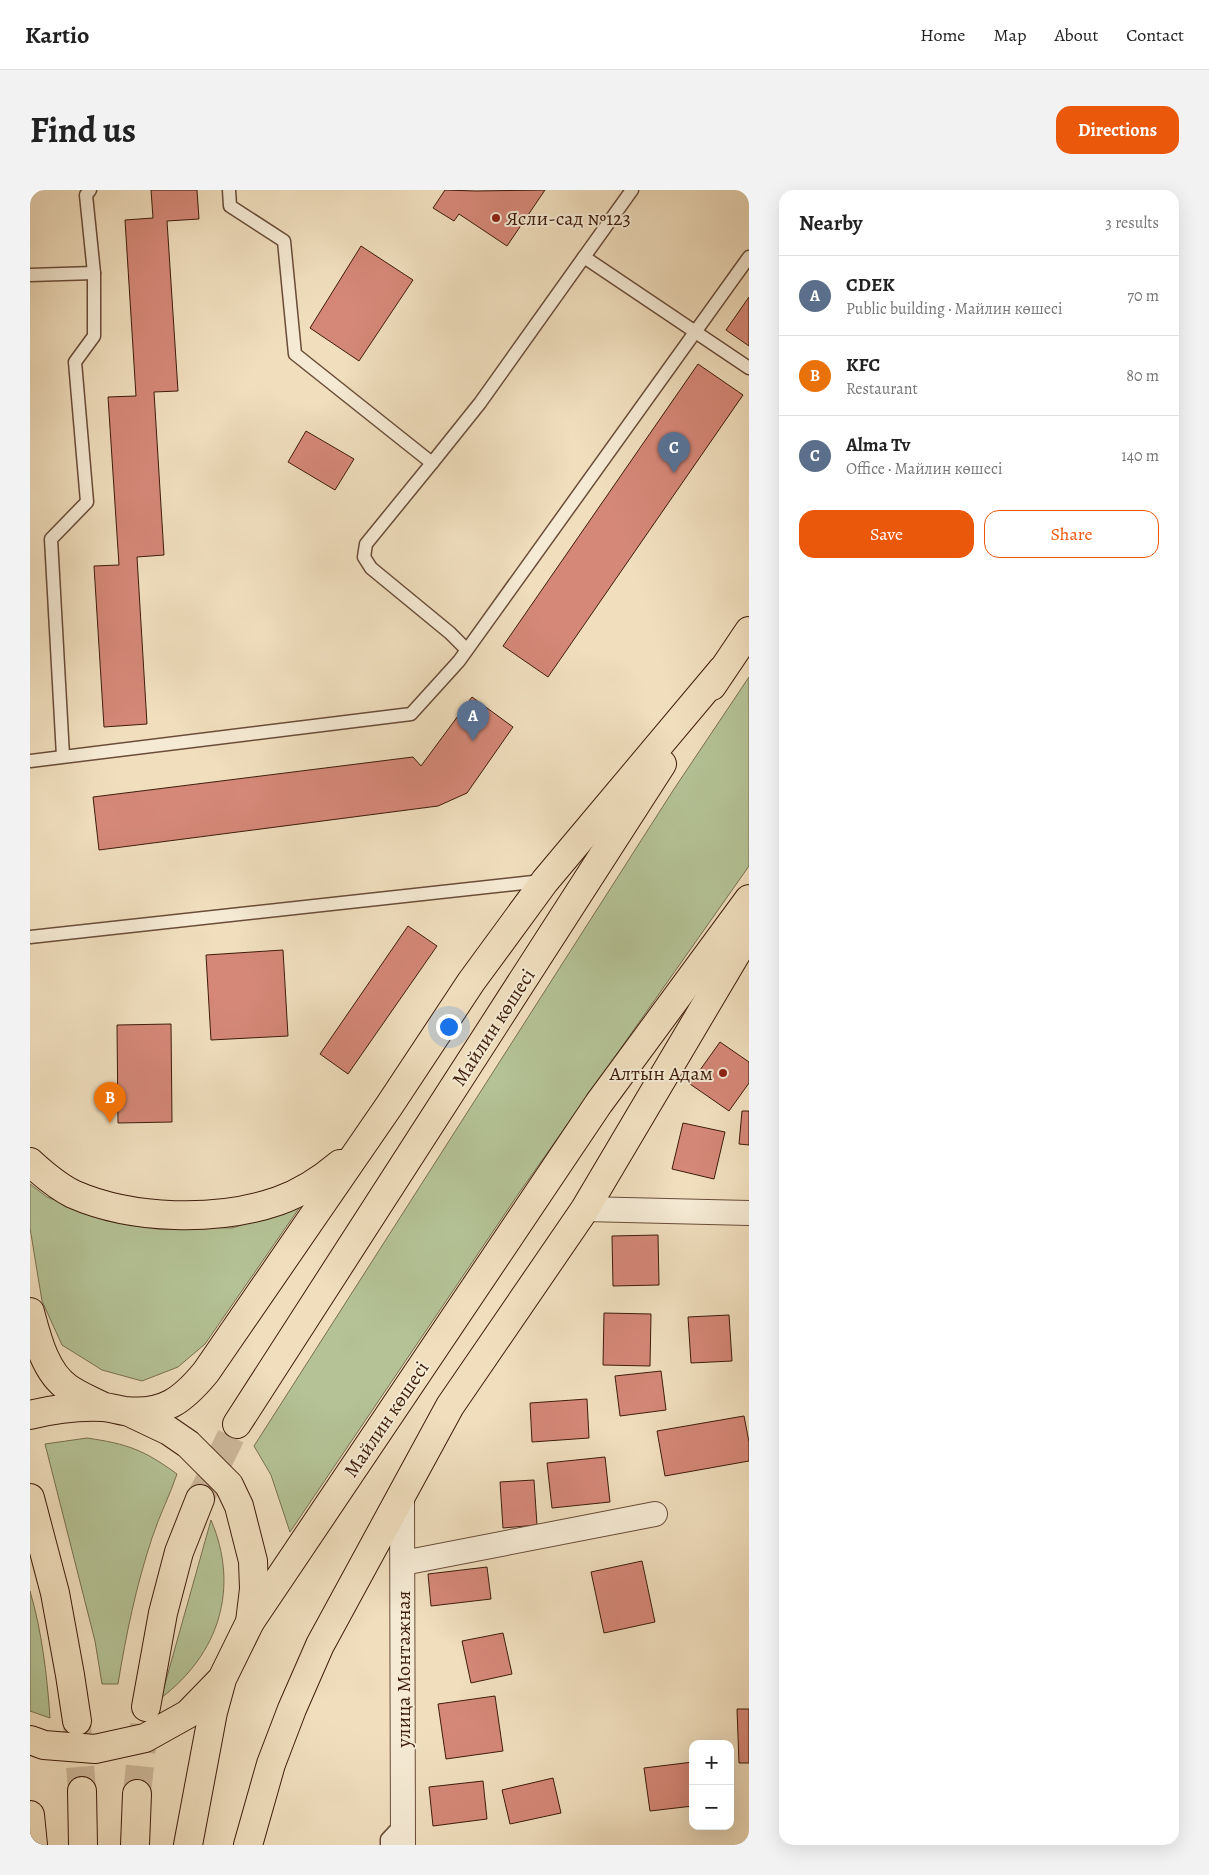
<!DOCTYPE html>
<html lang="en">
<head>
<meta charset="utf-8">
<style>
  :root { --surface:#fff; --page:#f2f2f2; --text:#222; --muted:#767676; --line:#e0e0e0; --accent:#ea580c }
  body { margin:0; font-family:Alegreya,serif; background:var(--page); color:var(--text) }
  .controls { position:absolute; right:15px; bottom:15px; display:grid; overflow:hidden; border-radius:10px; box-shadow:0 5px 20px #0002 }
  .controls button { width:45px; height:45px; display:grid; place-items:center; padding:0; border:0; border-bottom:1px solid var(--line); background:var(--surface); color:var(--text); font:25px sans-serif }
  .you { position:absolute; left:418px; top:836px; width:18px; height:18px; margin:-12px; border:4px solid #fff; border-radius:50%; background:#1a73e8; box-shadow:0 0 0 8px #1a73e833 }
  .badge { display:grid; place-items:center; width:32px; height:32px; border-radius:50%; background:var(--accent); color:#fff; font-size:16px; font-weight:700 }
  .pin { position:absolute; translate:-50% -41px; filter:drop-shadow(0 1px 2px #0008) }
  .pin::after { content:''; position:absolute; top:26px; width:18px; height:15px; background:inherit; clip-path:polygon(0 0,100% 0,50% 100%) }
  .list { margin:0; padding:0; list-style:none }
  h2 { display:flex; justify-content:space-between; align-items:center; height:65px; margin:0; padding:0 20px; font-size:21px }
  h2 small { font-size:16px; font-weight:400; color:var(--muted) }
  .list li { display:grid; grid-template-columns:32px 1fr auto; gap:15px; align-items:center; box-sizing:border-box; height:80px; padding:0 20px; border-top:1px solid var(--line) }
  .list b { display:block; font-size:19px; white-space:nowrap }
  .list p { margin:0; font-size:16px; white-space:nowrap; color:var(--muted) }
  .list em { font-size:16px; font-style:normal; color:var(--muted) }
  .actions { display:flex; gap:10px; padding:15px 20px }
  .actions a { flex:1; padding:11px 0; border:1px solid var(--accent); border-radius:15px; text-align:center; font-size:18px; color:var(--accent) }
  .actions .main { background:var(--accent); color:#fff }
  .map { position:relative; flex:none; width:719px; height:1655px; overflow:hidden; border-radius:15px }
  header { display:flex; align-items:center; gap:30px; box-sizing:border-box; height:70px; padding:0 25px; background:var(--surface); border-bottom:1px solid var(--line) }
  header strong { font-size:24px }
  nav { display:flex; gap:28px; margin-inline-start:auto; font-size:18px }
  .intro { display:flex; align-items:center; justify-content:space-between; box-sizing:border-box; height:120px; padding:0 30px }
  h1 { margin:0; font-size:35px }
  .button { padding:12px 22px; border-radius:15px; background:var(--accent); color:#fff; font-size:18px; font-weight:700 }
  main { display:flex; gap:30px; padding:0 30px }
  aside { flex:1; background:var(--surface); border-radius:15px; box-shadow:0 5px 20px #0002 }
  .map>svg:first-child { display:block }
</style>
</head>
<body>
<header>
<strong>Kartio</strong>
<nav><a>Home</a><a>Map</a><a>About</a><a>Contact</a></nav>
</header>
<div class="intro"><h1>Find us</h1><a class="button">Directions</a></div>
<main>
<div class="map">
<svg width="719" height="1655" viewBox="0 0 719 1655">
  <rect width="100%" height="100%" fill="#f0debd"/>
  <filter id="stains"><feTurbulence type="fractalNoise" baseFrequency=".004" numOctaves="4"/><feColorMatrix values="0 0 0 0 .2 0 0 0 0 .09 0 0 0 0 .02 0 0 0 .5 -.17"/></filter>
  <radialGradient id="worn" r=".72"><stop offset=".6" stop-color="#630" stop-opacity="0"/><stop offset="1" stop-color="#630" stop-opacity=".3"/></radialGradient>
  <!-- green -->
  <g fill="#b4c295" stroke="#796f50">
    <polygon points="719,487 719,676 489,1003 260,1342 241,1285 224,1256 644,599"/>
    <polygon points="0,994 17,1007 64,1025 139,1036 202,1038 270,1017 175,1154 148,1177 112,1191 72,1180 32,1155 12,1111 0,1038"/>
    <path d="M57,1248C98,1254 114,1260 147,1284C140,1305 129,1326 122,1348C106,1396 96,1445 88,1494H72L65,1451L15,1254Z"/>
    <path d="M181,1330C210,1398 189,1464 131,1508Z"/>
    <path d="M0,1401C12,1442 17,1485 20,1528L0,1521Z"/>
  </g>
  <!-- building -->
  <g fill="#d58878" stroke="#3e1c0b">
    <polygon points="121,0 167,0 169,29 137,31 148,201 124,202 134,365 107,367 117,534 74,537 64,376 89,375 78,207 106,206 95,30 123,28"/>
    <polygon points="415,0 446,1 515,0 477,56 429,24 424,31 403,18"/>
    <polygon points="331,56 383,90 329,171 280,138"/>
    <polygon points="719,107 719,156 696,140"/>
    <polygon points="668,174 713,205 518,487 473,456"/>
    <polygon points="276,241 324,269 305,300 258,272"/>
    <polygon points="442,507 483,537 437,603 408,616 69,660 63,607 383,567 391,576"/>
    <polygon points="378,736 407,756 318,884 290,864"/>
    <polygon points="253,760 258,846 181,850 176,765"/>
    <polygon points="141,834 142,932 88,933 87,835"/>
    <polygon points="690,852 719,872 719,893 699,921 660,894"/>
    <polygon points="712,921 719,921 719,955 709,954"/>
    <polygon points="653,933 695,942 684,989 642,979"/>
    <polygon points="628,1045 629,1095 583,1096 582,1046"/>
    <polygon points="574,1123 621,1124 620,1176 573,1175"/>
    <polygon points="699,1125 702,1171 661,1173 658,1127"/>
    <polygon points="631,1181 636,1220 590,1226 585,1186"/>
    <polygon points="557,1209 559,1248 502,1252 500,1213"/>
    <polygon points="714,1226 719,1252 719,1271 635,1286 627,1241"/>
    <polygon points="575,1267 580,1312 522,1318 517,1273"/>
    <polygon points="504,1290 507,1335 473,1338 470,1292"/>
    <polygon points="612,1371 625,1432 574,1443 561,1382"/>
    <polygon points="457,1377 461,1409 401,1416 398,1384"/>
    <polygon points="473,1443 482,1484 441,1493 432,1451"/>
    <polygon points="465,1506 473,1561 416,1569 408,1514"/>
    <polygon points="707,1519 719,1519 719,1573 709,1573"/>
    <polygon points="663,1572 663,1616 620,1621 614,1578"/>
    <polygon points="523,1588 531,1623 480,1634 472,1600"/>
    <polygon points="453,1591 457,1629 403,1636 399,1597"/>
  </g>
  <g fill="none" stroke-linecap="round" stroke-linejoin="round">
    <!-- primary-tunnel -->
    <g stroke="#ccb799" stroke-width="28" stroke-dasharray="28 14" stroke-linecap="butt">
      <polyline points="170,1309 207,1234"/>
      <polyline points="47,1535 52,1601"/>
      <polyline points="107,1604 116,1517"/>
    </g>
    <!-- lane casing -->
    <g stroke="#6a4c38" stroke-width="15">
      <g id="lane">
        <polyline points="199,0 200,16 254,51 265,164 402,273 450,213 554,67 719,178"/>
        <polyline points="554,67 602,0"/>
        <polyline points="0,85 64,83"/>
        <polyline points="402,273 336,354 334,367 341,378 420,443 436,459"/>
        <polyline points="33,566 21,349 57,312 45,172 64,146 64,83 56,5 60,0"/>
        <polyline points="0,571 381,524 429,471 719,67"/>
        <polyline points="0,747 512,691"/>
        <polyline points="357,1655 357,1649 373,1632"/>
      </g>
    </g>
    <!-- street casing -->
    <g stroke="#6a4c38" stroke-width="26">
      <g id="street">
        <polyline points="555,1019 719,1023"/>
        <polyline points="372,1303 373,1655"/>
        <polyline points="373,1373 625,1324"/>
      </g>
    </g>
    <!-- primary casing -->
    <g stroke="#3e1c0b" stroke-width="30">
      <g id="primary">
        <polyline points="682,496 719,441"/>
        <path d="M0,972C13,984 27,996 43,1004C102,1030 187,1032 248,1011C271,1003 291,990 310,974"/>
        <path d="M0,1122C7,1148 15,1182 38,1198C48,1205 60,1210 70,1215"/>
        <path d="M0,1225C24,1219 47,1216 72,1217C80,1217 87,1220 95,1221C134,1225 153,1210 176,1182L359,916L441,792L515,691L692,480"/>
        <polyline points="207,1234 632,574"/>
        <polyline points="0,1308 25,1403 40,1485 47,1531"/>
        <polyline points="220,1432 569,913 719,709"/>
        <polyline points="116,1517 133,1423 149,1362 170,1309"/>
        <polyline points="0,1550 14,1555 65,1559 115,1548 158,1524 192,1489 220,1432 224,1399 223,1371 209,1316 199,1295 158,1254 139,1241 99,1222"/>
        <polyline points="52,1601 53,1655"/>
        <polyline points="0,1625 3,1655"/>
        <polyline points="105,1655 107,1604"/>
        <polyline points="158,1655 183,1522 191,1493"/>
        <polyline points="218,1655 241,1574 262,1519 290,1455 420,1216 555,1019 719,742"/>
      </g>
    </g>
    <!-- lane -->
    <use href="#lane" stroke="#f5ead4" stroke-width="12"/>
    <!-- street -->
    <use href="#street" stroke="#f5ead4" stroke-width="24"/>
    <!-- primary -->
    <use href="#primary" stroke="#f0debd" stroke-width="28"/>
  </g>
  <!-- markers -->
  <g fill="#8f2418" stroke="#f5ead4" stroke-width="2">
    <circle cx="466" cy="28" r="5"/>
    <circle cx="693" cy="883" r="5"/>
  </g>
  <g text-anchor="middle" stroke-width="4" stroke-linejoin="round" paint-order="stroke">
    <!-- poi labels -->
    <g font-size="20" fill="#3e1c0b" stroke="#f5ead4" text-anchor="start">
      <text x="476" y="35">Ясли-сад №123</text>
      <text x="683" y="890" text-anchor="end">Алтын Адам</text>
    </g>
    <!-- street labels -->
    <g font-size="20" fill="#3e1c0b" stroke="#f5ead4">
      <text transform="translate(463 837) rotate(-57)" y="7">Майлин көшесі</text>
      <text transform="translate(356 1229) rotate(-56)" y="7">Майлин көшесі</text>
      <text transform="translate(373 1479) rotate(-90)" y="7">улица Монтажная</text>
    </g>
  </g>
  <rect width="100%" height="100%" filter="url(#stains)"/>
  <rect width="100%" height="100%" fill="url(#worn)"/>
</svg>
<div class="controls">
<button>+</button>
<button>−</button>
</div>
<div class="you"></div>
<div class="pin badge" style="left:443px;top:551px;background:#5c6f8a">A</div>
<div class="pin badge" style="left:80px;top:933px;background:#e8710a">B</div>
<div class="pin badge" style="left:644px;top:283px;background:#5c6f8a">C</div>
</div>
<aside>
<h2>Nearby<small>3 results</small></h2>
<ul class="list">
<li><span class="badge" style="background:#5c6f8a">A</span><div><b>CDEK</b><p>Public building · Майлин көшесі</p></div><em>70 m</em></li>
<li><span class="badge" style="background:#e8710a">B</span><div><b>KFC</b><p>Restaurant</p></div><em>80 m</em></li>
<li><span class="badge" style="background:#5c6f8a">C</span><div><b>Alma Tv</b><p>Office · Майлин көшесі</p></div><em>140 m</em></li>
</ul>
<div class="actions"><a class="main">Save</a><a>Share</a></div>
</aside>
</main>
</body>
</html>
